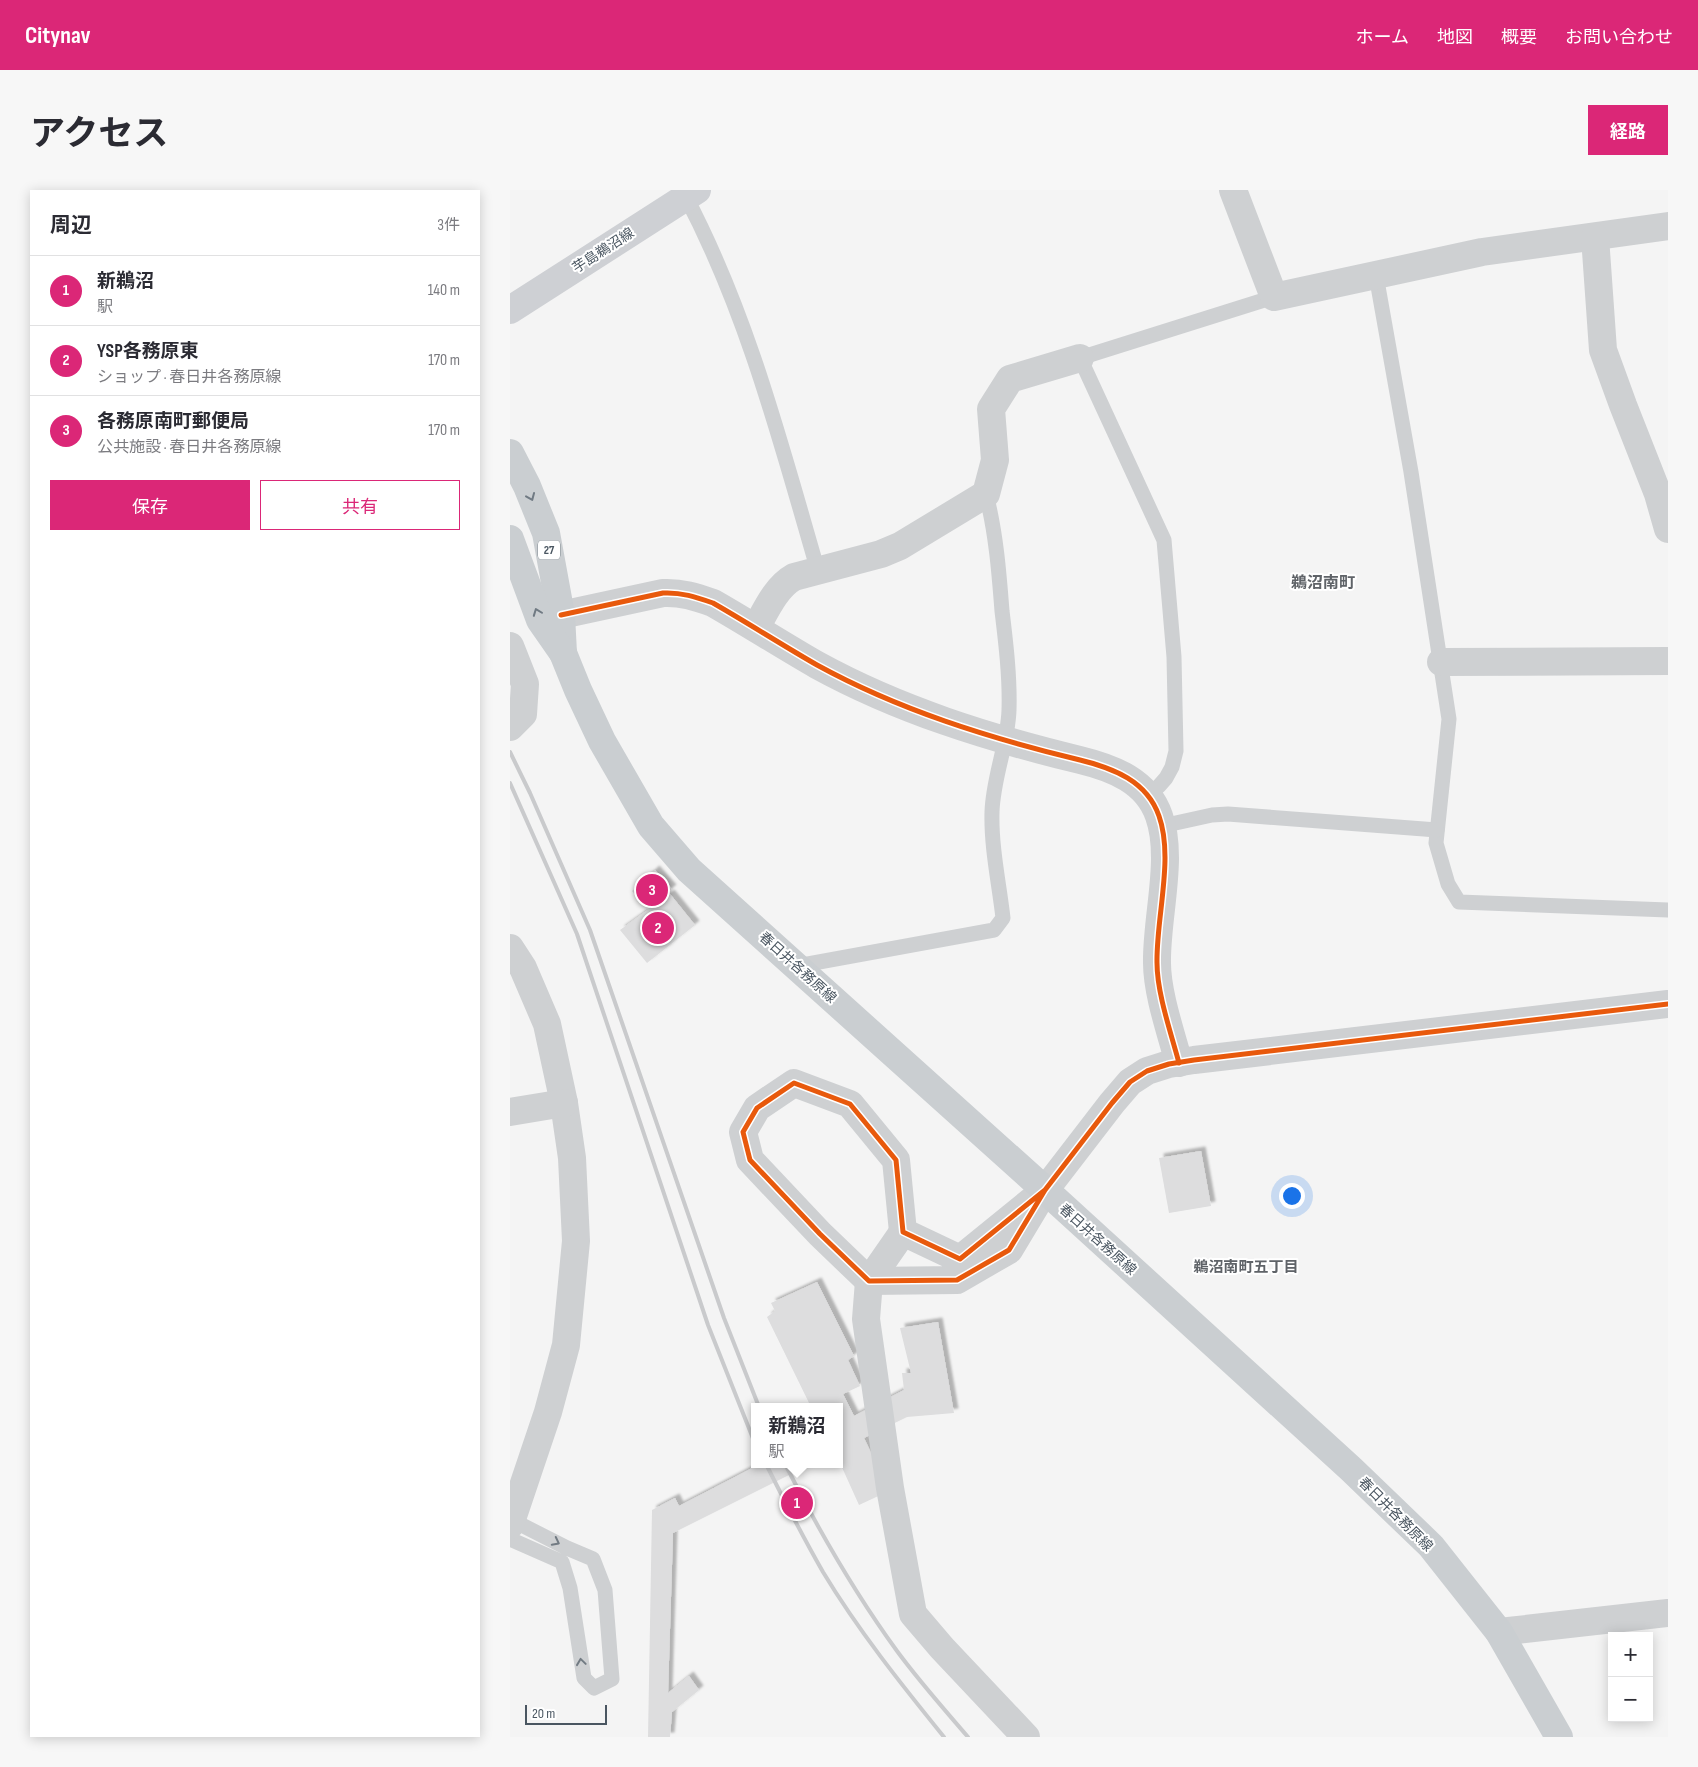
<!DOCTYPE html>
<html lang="ja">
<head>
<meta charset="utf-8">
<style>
  :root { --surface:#fff; --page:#f7f7f7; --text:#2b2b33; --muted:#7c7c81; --line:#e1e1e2; --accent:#db2777 }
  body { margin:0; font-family:"Sofia Sans Condensed","Noto Sans JP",sans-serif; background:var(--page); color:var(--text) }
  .controls { position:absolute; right:15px; bottom:15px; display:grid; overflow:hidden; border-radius:0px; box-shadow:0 2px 12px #0003 }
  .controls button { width:45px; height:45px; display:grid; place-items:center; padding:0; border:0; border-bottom:1px solid var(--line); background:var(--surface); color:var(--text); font:25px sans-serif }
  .scale { position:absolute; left:15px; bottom:12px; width:82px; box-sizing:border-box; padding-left:5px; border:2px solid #4a5661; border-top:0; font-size:14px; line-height:18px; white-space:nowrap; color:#4a5661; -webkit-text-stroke:4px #fff; paint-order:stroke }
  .you { position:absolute; left:781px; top:1005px; width:18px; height:18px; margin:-12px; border:4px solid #fff; border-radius:50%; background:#1a73e8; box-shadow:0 0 0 8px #1a73e833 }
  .badge { display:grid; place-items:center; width:32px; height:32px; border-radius:50%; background:var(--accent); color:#fff; font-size:16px; font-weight:700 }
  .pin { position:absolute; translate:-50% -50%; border:2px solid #fff; box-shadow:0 1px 5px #0006 }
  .popup { position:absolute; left:241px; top:1213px; width:92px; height:65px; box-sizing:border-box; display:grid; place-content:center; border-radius:0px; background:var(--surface); filter:drop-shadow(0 1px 4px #0005); font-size:16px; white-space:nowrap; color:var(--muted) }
  .popup b { font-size:19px; color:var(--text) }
  .popup::after { content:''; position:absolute; left:50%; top:100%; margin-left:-10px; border:10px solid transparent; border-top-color:var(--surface) }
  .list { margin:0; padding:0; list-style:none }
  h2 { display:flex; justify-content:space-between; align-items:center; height:65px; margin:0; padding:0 20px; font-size:21px }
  h2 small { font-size:16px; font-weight:400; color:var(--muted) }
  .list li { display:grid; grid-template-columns:32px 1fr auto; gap:15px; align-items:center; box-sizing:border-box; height:70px; padding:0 20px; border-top:1px solid var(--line) }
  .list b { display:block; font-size:19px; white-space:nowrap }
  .list p { margin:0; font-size:16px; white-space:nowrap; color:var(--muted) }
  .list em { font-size:16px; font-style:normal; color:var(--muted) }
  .actions { display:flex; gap:10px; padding:15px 20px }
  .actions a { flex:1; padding:11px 0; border:1px solid var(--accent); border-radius:0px; text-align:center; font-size:18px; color:var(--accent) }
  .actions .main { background:var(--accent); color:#fff }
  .map { position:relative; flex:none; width:1158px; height:1547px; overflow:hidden; border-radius:0px }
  header { display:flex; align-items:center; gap:30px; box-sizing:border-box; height:70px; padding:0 25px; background:var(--accent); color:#fff }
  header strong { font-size:24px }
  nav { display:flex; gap:28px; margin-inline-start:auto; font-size:18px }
  .intro { display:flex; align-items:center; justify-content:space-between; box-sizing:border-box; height:120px; padding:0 30px }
  h1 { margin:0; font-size:35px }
  .button { padding:12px 22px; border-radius:0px; background:var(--accent); color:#fff; font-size:18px; font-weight:700 }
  main { display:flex; gap:30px; padding:0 30px }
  aside { flex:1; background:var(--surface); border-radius:0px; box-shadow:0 2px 12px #0003 }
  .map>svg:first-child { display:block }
</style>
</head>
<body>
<header>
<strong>Citynav</strong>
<nav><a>ホーム</a><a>地図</a><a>概要</a><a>お問い合わせ</a></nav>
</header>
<div class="intro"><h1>アクセス</h1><a class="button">経路</a></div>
<main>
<aside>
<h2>周辺<small>3件</small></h2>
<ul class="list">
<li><span class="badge">1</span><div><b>新鵜沼</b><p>駅</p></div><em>140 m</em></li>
<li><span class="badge">2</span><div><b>YSP各務原東</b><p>ショップ · 春日井各務原線</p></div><em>170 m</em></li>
<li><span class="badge">3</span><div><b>各務原南町郵便局</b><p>公共施設 · 春日井各務原線</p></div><em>170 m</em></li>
</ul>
<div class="actions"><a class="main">保存</a><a>共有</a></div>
</aside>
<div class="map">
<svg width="1158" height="1547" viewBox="0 0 1158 1547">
  <defs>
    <filter id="shadow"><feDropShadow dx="4.5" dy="-4.5" stdDeviation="1" flood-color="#0004"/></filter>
  </defs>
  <rect width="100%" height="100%" fill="#f4f4f4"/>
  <!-- building -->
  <g fill="#ddddde" filter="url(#shadow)">
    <polygon points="145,680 162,699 138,719 122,701"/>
    <polygon points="160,704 185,735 137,773 110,740"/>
    <polygon points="691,961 701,1016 659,1023 649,968"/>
    <polygon points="307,1092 344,1166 338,1170 350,1196 333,1204 344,1226 394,1200 392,1183 401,1183 390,1138 428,1132 444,1223 397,1227 354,1248 379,1301 349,1315 330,1273 330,1217 301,1217 257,1127 265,1121 261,1113"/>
    <polygon points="250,1274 301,1274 163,1343 158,1503 179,1486 189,1500 162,1522 160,1547 138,1547 142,1320 165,1308 169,1316"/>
  </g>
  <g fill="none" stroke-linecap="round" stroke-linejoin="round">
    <!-- service -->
    <g stroke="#ced0d2" stroke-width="15">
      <path d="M176,7C238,125 271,254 308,381"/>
      <polyline points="866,85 901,282 939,529 926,653 938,694 949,712 1158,720"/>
      <polyline points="637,605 649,596 656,588 662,577 666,561 664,467 654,350 570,168 764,107"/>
      <polyline points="652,636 702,625 718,624 927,640"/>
      <path d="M287,776L484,740L493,728C489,693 481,657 482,622C483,587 498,554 499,520C500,488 496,454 492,421C489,382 486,343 476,304"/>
      <polyline points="0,1349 52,1372 60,1398 74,1488 84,1498 102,1489 95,1400 83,1369 57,1358 2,1330"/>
    </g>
    <!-- minor -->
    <g stroke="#ced0d2" stroke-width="28">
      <polyline points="723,0 764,107 972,62 1158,36"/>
      <polyline points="1085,47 1093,160 1113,215 1148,304 1158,339"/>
      <path d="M51,425L153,403C171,402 186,407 203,413C238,433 272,455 307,475C389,520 479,548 570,570C603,578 637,591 649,626C664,668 646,728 647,773C647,803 661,843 669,873"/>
      <path d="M246,438C256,420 266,397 284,387L371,364L390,356L476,304L485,270L481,219L500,189L570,168"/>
      <polyline points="931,472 1158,471"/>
      <polyline points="0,758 13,778 37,834 54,913 62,968 66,1051 56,1155 38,1222 0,1335"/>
      <polyline points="0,922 54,913"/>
      <polyline points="535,1000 450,1069 393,1042 386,970 340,914 284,893 247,918 233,942 240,970 310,1044 359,1091 447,1090 499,1060 535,1000 602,913 620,892 637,881 659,874 684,870 1158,814"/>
      <polyline points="393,1042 359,1091 356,1129 380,1298 403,1424 432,1458 516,1547"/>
      <polyline points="989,1442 1158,1423"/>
    </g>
    <!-- tertiary -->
    <polyline stroke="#ced0d2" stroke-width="28" points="0,456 15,494 13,524 0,537"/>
    <!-- secondary -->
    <polyline stroke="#ced0d4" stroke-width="28" points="0,120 187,0"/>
    <!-- primary -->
    <g stroke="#caced1" stroke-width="28">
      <polyline points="0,263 17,296 36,343 51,425 53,463"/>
      <polyline points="0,349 30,430 53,463 68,500 92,551 141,636 179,680 535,1000 841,1279 921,1356 989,1442 1049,1547"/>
    </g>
    <!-- rail -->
    <g stroke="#c9cacc" stroke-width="4">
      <polyline points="0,562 20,603 80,740 214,1128 249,1217"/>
      <polyline points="0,593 67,744 198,1135 244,1251"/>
      <path d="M256,1274C274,1310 293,1347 313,1382C348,1440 391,1494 434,1547"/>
      <path d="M275,1274C308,1339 344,1402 387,1461C409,1491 434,1519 458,1547"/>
    </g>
    <!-- cycleway casing -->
    <g stroke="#fff" stroke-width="8">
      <g id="cycleway">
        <path d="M51,425L153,403C171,402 186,407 203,413C238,433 272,455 307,475C389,520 479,548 570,570C603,578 637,591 649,626C664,668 646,728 647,773C647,803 661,843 669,873"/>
        <polyline points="535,1000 450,1069 393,1042 386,970 340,914 284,893 247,918 233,942 240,970 310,1044 359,1091 447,1090 499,1060 535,1000 602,913 620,892 637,881 659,874 684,870 1158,814"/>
      </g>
    </g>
    <!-- cycleway -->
    <use href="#cycleway" stroke="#e8590c" stroke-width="5"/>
  </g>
  <!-- one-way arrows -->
  <defs><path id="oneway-chevron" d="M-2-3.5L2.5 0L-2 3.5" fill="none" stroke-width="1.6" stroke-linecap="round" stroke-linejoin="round" transform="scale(1.25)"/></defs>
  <g stroke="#707a83">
    <use href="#oneway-chevron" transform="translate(21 307) rotate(67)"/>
    <use href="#oneway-chevron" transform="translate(27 422) rotate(-111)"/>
  </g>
  <g stroke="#727b83">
    <use href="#oneway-chevron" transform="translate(46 1352) rotate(27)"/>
    <use href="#oneway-chevron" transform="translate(71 1472) rotate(-98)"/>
  </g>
  <g text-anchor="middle" stroke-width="4" stroke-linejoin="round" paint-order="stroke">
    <!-- shield labels -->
    <rect fill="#fff" stroke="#808990" stroke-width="1" x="28" y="350.5" width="22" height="19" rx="4"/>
    <g font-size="12" font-weight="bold" fill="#4a5661">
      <text x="39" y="364">27</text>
    </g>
    <!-- street labels -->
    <g font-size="14" fill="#4a5661" stroke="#fff">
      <text transform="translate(93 60) rotate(-33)" y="5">芋島鵜沼線</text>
      <text transform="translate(288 777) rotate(42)" y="5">春日井各務原線</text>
      <text transform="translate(588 1049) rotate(42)" y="5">春日井各務原線</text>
      <text transform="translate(886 1324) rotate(45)" y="5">春日井各務原線</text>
    </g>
    <!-- neighbourhood labels -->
    <g font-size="15" font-weight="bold" fill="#5f6368" stroke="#fff">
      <text x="736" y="1082">鵜沼南町五丁目</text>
    </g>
    <!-- quarter labels -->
    <g font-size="16" font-weight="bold" fill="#5f6368" stroke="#fff">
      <text x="813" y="398">鵜沼南町</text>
    </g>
  </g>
</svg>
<div class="controls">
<button>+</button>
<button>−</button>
</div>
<div class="scale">20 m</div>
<div class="you"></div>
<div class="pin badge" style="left:287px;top:1313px">1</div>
<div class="popup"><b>新鵜沼</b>駅</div>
<div class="pin badge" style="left:148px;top:738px">2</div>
<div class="pin badge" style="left:142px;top:700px">3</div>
</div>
</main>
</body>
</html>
